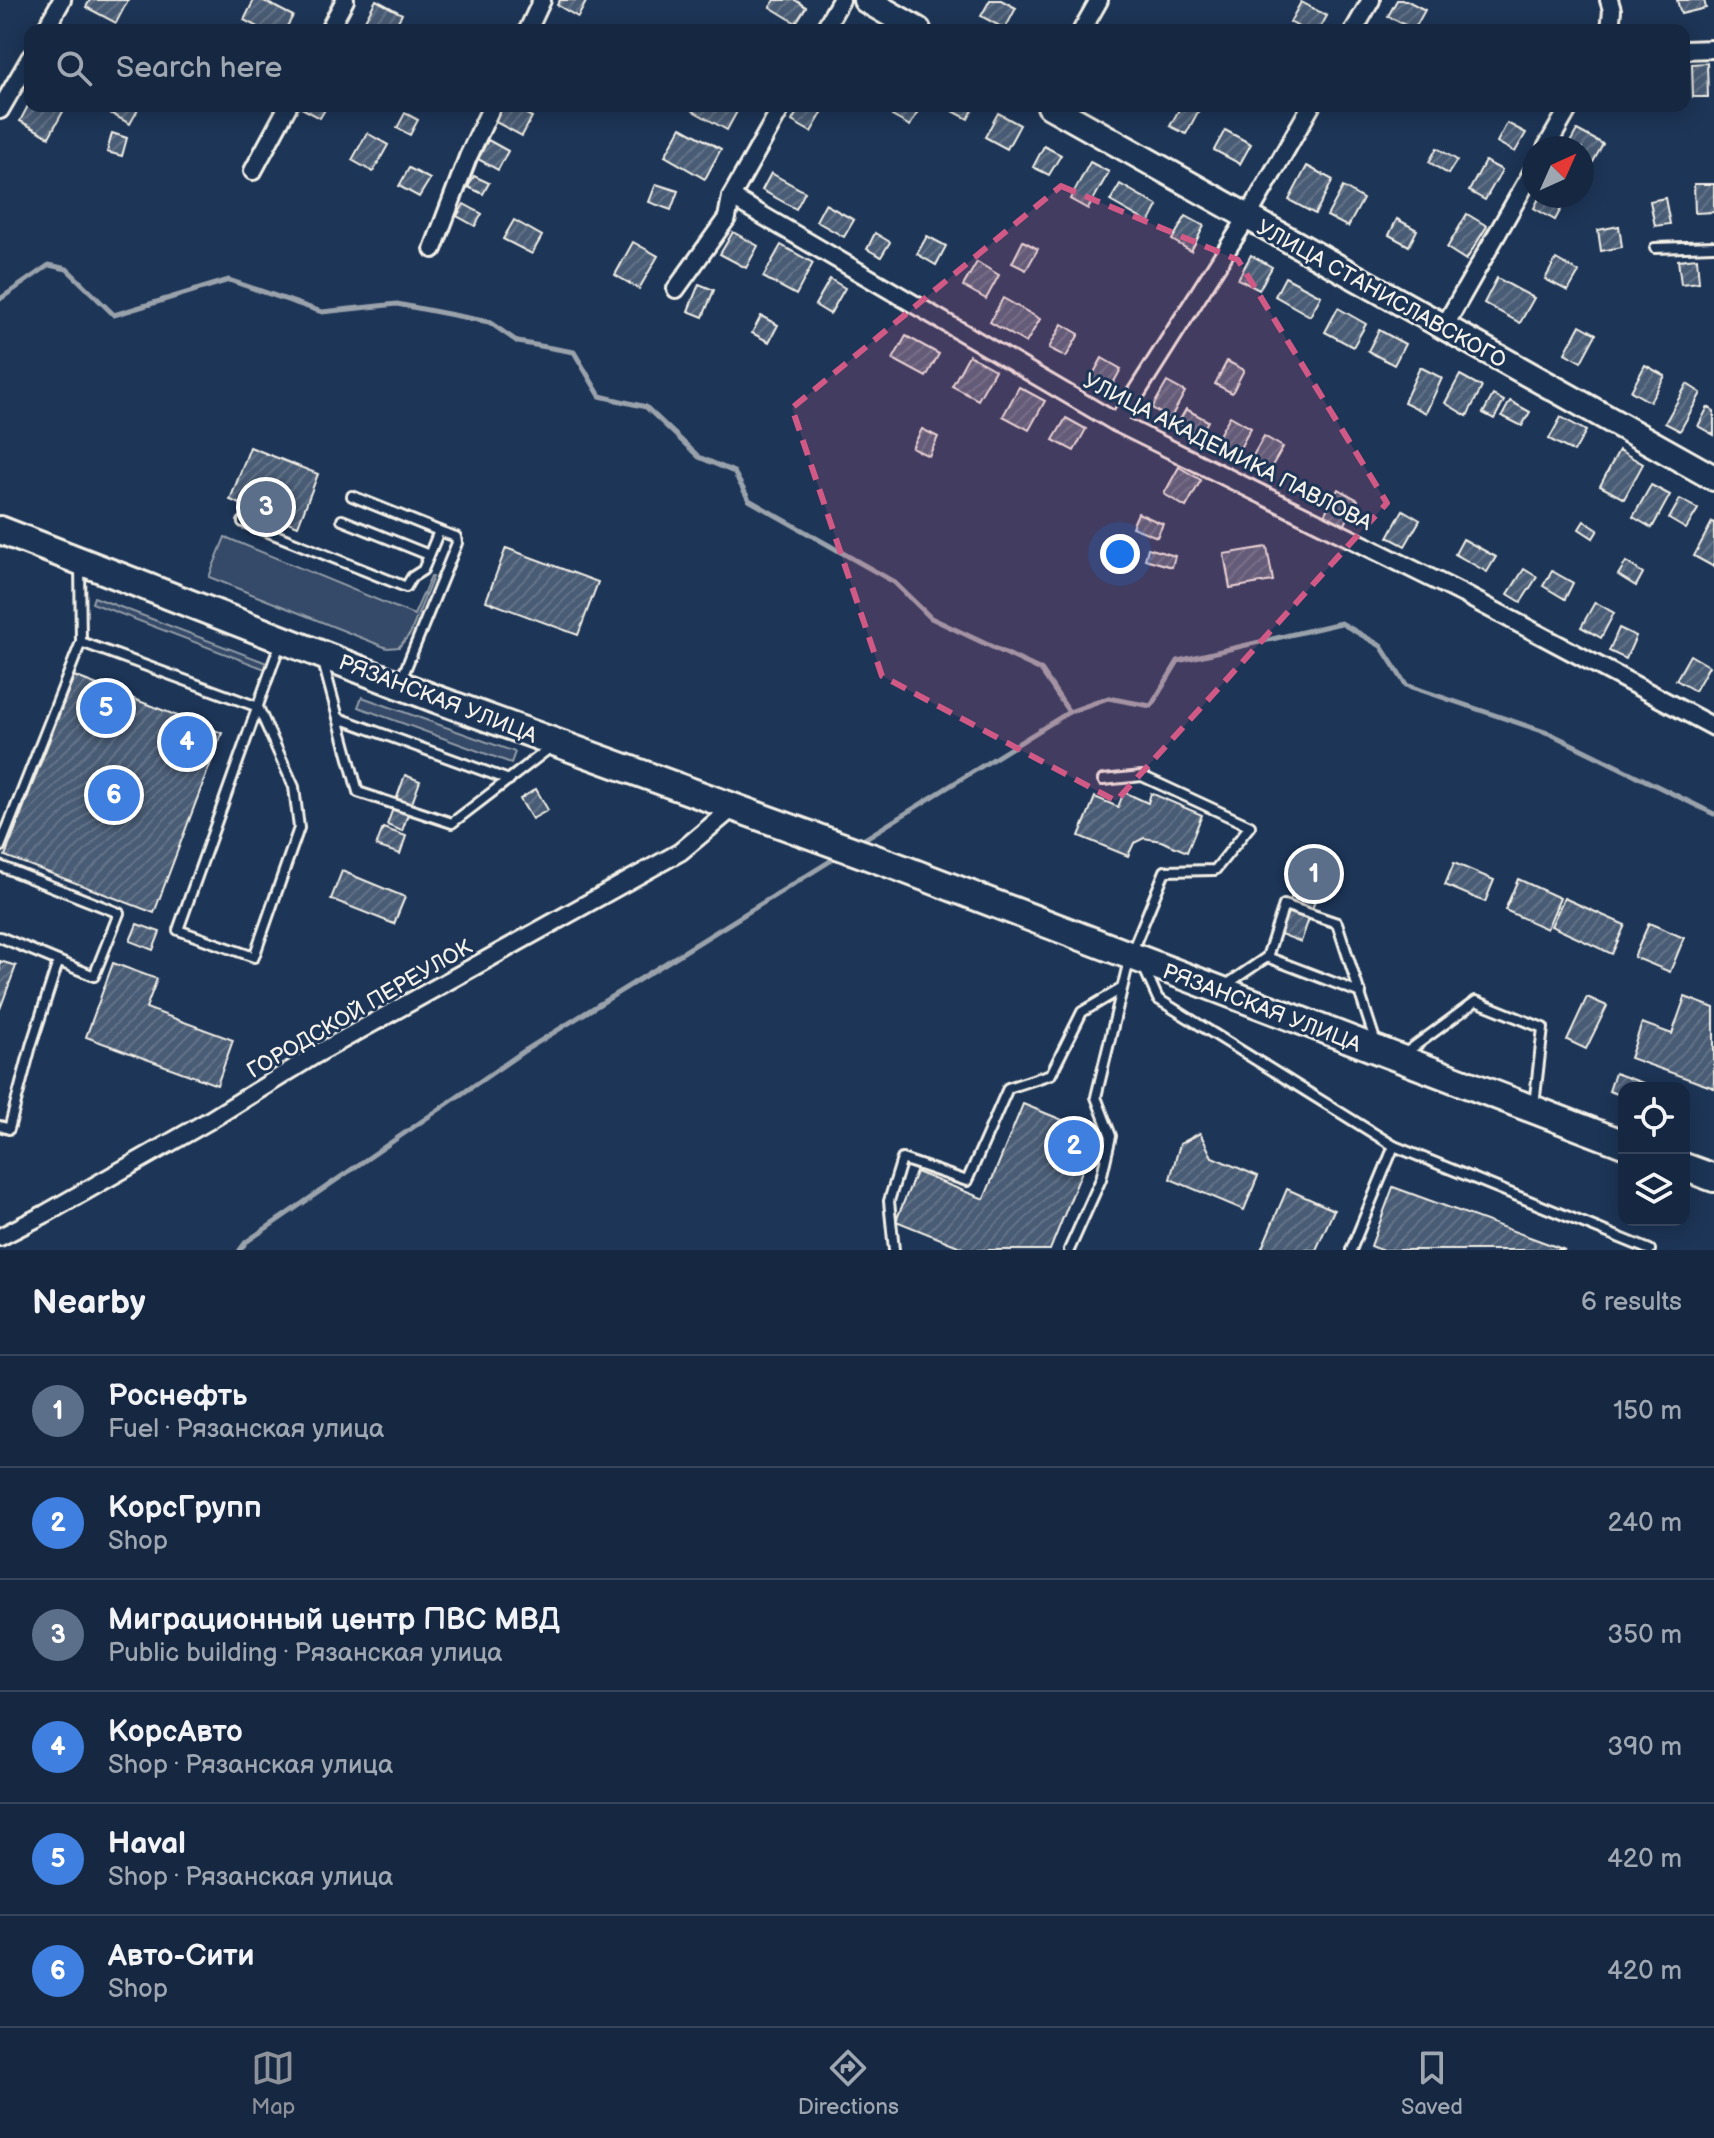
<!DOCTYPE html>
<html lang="en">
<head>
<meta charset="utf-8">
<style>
  :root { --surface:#162841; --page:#1f3048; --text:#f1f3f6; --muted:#9ea6b1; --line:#35445a; --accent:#8c9099 }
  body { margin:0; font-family:"Balsamiq Sans",sans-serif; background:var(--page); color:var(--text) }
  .controls { position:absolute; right:24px; bottom:24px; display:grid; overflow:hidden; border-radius:16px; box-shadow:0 4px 20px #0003 }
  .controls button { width:72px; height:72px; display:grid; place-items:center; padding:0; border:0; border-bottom:2px solid var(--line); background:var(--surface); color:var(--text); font:40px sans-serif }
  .compass { position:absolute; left:1522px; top:136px; width:72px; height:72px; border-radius:50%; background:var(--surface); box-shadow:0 4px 20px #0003; rotate:45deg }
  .you { position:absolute; left:1120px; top:554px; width:28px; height:28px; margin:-20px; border:6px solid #fff; border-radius:50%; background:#1a73e8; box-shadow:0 0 0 12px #1a73e833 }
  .badge { display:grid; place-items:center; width:52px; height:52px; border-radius:50%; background:var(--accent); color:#fff; font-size:26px; font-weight:700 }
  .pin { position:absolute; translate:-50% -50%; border:4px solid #fff; box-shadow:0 2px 8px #0006 }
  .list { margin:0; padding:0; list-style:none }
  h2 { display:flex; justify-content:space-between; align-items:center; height:104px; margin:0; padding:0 32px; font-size:34px }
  h2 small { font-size:26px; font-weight:400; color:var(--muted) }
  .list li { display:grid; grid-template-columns:52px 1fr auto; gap:24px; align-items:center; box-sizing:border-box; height:112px; padding:0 32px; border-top:2px solid var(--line) }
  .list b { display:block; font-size:30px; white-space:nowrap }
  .list p { margin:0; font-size:26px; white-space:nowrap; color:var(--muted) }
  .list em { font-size:26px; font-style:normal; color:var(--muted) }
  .icon { flex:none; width:44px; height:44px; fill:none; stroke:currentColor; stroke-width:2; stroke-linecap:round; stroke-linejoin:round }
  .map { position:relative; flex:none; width:1714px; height:1250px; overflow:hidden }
  .search { position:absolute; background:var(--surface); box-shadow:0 4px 20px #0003; left:24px; right:24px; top:24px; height:88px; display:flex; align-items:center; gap:20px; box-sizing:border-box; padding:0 28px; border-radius:16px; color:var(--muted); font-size:30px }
  .sheet { height:776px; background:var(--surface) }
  nav { display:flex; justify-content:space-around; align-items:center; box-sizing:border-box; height:112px; border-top:2px solid var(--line); background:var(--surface); font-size:22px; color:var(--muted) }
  nav a { display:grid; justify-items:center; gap:4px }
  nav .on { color:var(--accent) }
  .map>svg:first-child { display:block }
</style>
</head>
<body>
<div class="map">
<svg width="1714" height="1250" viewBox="0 0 1714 1250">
  <defs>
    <pattern id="building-hatch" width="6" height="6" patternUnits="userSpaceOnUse" patternTransform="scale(2)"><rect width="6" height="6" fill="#485b74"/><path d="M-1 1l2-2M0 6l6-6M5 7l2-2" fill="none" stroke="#637388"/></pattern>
  </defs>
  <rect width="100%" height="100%" fill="#1d3557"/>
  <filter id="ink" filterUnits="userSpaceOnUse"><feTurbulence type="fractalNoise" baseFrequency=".0125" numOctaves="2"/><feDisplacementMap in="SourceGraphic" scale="16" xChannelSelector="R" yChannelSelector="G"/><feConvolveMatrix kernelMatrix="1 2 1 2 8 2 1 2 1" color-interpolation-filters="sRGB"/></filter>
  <g filter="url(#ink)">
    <!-- green -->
    <g fill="#354a67" stroke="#949ea8" stroke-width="2">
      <polygon points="225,537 414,615 431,576 433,577 410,634 399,647 387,648 209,577"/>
      <polygon points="94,597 267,663 265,669 92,603"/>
      <polygon points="362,697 515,752 511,763 358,707"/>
    </g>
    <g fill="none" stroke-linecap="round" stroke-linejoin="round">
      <!-- stream -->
      <g stroke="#9aa2ab" stroke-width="5">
        <polyline points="0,299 49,265 67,269 114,315 229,280 322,312 397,304 489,322 518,342 574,352 600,396 646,407 699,457 734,472 749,500 894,582 931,618 1041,670 1069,712 1108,698 1151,706 1178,661 1341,623 1381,646 1406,685 1551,734 1714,814"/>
        <polyline points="858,843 1069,712"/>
        <polyline points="240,1250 246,1242 524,1051 840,855"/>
      </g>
    </g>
    <!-- building -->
    <g fill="url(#building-hatch)" stroke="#f4f1e8" stroke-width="2">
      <polygon points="90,0 128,0 116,23 86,7"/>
      <polygon points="254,0 262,0 293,16 285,30 263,30 244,20"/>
      <polygon points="376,0 402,14 393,30 373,30 363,24"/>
      <polygon points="560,0 587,0 578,17 557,5"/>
      <polygon points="775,0 795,0 806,7 796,23 770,7"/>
      <polygon points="990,0 1001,0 1016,8 1005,29 981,16"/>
      <polygon points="1397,0 1406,0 1425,10 1414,30 1388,16"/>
      <polygon points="1677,0 1704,0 1706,8 1681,14"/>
      <polygon points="1301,2 1327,16 1319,30 1304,30 1290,22"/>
      <polygon points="1707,63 1708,97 1693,97 1692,64"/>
      <polygon points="30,102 30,106 65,108 49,137 20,121"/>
      <polygon points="114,106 140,106 130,124 110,113"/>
      <polygon points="298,106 327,106 320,118"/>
      <polygon points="500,106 512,106 532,117 522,136 492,120"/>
      <polygon points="696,106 740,106 727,130 693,111"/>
      <polygon points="800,106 810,106 822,113 811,132 792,121"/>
      <polygon points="898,106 921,106 910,126 892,116"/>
      <polygon points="953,106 975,106 968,119 951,110"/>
      <polygon points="1181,106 1192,106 1199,110 1186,134 1170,126"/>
      <polygon points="405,113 418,120 410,135 397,128"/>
      <polygon points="998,113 1020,125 1007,149 985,137"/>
      <polygon points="1507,123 1526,133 1515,152 1497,142"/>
      <polygon points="681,127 721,149 705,179 665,156"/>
      <polygon points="1225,130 1251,144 1240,164 1214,150"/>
      <polygon points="1577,130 1603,144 1592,164 1582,159 1582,148 1567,148"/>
      <polygon points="112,133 127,138 122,156 107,152"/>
      <polygon points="367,133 388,145 373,172 352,160"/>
      <polygon points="488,140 508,151 498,170 478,159"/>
      <polygon points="1044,146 1061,155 1049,175 1033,167"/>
      <polygon points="1437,148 1457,160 1448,174 1429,162"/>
      <polygon points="1485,161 1502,170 1485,200 1469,191"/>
      <polygon points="1090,162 1109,172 1088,209 1070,199"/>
      <polygon points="1307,166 1333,180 1315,214 1289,200"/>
      <polygon points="409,168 430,179 419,197 399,186"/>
      <polygon points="771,173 805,192 796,209 762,190"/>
      <polygon points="474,176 489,183 483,194 468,187"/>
      <polygon points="656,184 678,191 671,210 649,202"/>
      <polygon points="1120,184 1158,206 1149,223 1110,201"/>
      <polygon points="1694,184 1714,184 1714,212 1695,213"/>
      <polygon points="1343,187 1363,199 1348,227 1327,216"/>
      <polygon points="1540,196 1568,196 1555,220 1534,208"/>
      <polygon points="1665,198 1670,224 1655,226 1650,201"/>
      <polygon points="464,204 482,214 475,226 457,216"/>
      <polygon points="825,204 854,220 844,237 816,221"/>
      <polygon points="1467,214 1487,226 1466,260 1447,248"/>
      <polygon points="1186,216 1204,226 1191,251 1172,240"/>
      <polygon points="1397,219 1417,230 1409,246 1389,235"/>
      <polygon points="514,220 542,236 532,254 503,239"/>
      <polygon points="1619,226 1622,247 1601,251 1598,230"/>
      <polygon points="733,232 758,246 746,268 720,254"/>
      <polygon points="875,233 890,242 881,257 867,249"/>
      <polygon points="927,236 946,246 936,265 917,254"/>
      <polygon points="1023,241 1038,249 1026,270 1012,263"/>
      <polygon points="633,242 658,256 639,289 615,275"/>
      <polygon points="781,245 813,263 796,295 763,277"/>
      <polygon points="1251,255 1272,267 1259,290 1238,279"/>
      <polygon points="1697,258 1699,282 1681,284 1678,260"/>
      <polygon points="1556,259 1579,272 1568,291 1545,279"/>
      <polygon points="977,262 999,275 986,299 963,286"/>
      <polygon points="1285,277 1321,296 1310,316 1275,296"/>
      <polygon points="1497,278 1534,298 1520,323 1484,303"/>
      <polygon points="830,279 845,288 830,314 815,305"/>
      <polygon points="699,284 714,290 703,317 688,311"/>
      <polygon points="1003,298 1040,319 1026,343 990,322"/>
      <polygon points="1338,308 1366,324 1353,347 1325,332"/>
      <polygon points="761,316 778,325 769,342 752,333"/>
      <polygon points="1062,324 1079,334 1066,357 1049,348"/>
      <polygon points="1580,325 1596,334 1581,362 1565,353"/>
      <polygon points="1379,330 1405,344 1394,365 1368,351"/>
      <polygon points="906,336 939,354 926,377 893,359"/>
      <polygon points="969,355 995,370 978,400 952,386"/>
      <polygon points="1102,358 1121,369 1110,389 1091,378"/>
      <polygon points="1227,361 1244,370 1232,393 1215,384"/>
      <polygon points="1645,365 1665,376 1650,402 1631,391"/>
      <polygon points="1420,367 1442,378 1426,413 1404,402"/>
      <polygon points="1460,375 1482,387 1467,416 1445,403"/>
      <polygon points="1167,382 1185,392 1170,419 1152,408"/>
      <polygon points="1687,384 1701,393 1680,431 1665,423"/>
      <polygon points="1019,387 1045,401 1029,430 1003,416"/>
      <polygon points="1493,395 1504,401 1494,419 1483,413"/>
      <polygon points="1510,401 1530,412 1522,426 1502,416"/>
      <polygon points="1708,407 1714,411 1714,435 1698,426"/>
      <polygon points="1186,409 1208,421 1200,436 1178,423"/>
      <polygon points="1230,416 1251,428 1234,459 1212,447"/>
      <polygon points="1561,417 1586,431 1574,452 1549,439"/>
      <polygon points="1066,418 1086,429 1074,451 1053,440"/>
      <polygon points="922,429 938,437 929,456 912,448"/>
      <polygon points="1264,436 1283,447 1269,471 1250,461"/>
      <polygon points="250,447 318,474 298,526 230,500"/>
      <polygon points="1619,450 1643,464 1624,499 1600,486"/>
      <polygon points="1179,467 1201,480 1186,507 1164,494"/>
      <polygon points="1651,485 1670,495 1652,528 1633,517"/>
      <polygon points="1338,489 1358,500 1344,526 1324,515"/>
      <polygon points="1680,499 1698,509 1686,529 1669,519"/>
      <polygon points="1403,510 1420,520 1405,546 1388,537"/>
      <polygon points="1138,513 1163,524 1157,537 1132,527"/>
      <polygon points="1584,521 1598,530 1593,538 1579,529"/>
      <polygon points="1712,522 1714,523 1714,567 1694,556"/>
      <polygon points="1463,539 1496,557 1487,572 1455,554"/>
      <polygon points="1267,547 1273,581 1230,588 1224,554"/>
      <polygon points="506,548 598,582 578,635 486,601"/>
      <polygon points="1148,548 1175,556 1172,567 1145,559"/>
      <polygon points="1626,562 1643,573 1636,586 1618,575"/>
      <polygon points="1524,569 1537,577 1521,602 1508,594"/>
      <polygon points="1552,571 1573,583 1565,599 1543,586"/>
      <polygon points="1595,602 1614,613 1601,638 1581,627"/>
      <polygon points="1619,628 1636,636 1626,659 1609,651"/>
      <polygon points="1690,655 1709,666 1695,691 1676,680"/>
      <polygon points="74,676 222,733 154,913 5,856"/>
      <polygon points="405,775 420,781 402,831 387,825"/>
      <polygon points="536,789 548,810 532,819 520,799"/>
      <polygon points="1124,792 1148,803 1151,793 1202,815 1187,852 1161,841 1144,838 1134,843 1128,856 1079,836 1095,797 1118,807"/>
      <polygon points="383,828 406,836 400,854 376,846"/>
      <polygon points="1303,861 1330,871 1325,887 1298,878"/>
      <polygon points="1454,863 1494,880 1485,902 1445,885"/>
      <polygon points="342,871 405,897 394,924 331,899"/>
      <polygon points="1298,879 1320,886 1301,942 1278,933"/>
      <polygon points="1518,879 1560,898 1547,929 1505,910"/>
      <polygon points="1564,898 1625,925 1612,954 1551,926"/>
      <polygon points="1649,923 1684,938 1670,972 1634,957"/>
      <polygon points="137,924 160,932 153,950 130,941"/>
      <polygon points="0,961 16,966 0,1009"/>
      <polygon points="113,963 157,979 146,1008 233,1040 217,1085 86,1037"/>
      <polygon points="1587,997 1607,1006 1586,1049 1567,1040"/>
      <polygon points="1685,997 1714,1008 1714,1088 1630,1058 1642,1023 1672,1034"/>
      <polygon points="1615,1073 1657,1088 1624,1088 1624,1096 1609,1091"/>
      <polygon points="1023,1104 1097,1134 1050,1250 968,1250 896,1221 916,1172 984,1199"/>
      <polygon points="1200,1133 1212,1157 1258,1176 1244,1210 1170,1179 1180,1144"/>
      <polygon points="1393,1187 1565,1250 1381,1250 1371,1246"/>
      <polygon points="1287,1189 1334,1210 1316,1250 1261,1250"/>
    </g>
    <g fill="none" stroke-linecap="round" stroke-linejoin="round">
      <!-- lane casing -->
      <g stroke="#f4f1e8" stroke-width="14">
        <g id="lane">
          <polyline points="1655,248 1714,246"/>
          <polyline points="352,496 439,531"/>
          <polyline points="342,520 429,555"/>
          <polyline points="243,522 406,587 412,577 423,570 439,531 456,537 457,543 401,680"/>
          <polyline points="81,642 258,707 294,787 299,828 254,957 178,930 280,644"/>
          <polyline points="323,662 358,792 452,823 551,747"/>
          <polyline points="339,718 509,780"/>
          <polyline points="0,847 81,642 80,565"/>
          <polyline points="0,866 119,913 94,976 0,937"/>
          <polyline points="1267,957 1361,993"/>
          <polyline points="1144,968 1158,999 1394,1146 1650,1250"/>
          <polyline points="1226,985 1267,957 1284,905 1337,923 1376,1043"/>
          <polyline points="1404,1054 1476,1001 1543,1028 1534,1105"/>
          <polyline points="0,1126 9,1129 31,1046 58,962"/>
          <polyline points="894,1250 889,1201 902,1159 967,1181 1008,1088 1051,1074 1082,1012 1121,989"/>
          <polyline points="1069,1250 1101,1179 1111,1136 1096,1097 1130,956 1165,871 1215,870 1250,826 1142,776 1103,780"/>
          <polyline points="1351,1250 1394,1146"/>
        </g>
      </g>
      <!-- street casing -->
      <g stroke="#f4f1e8" stroke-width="22">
        <g id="street">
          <polyline points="1609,0 1612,10 1610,30"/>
          <polyline points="45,30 62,0"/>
          <polyline points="329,30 345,0"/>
          <polyline points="528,30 542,0"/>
          <polyline points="824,30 841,0"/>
          <polyline points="1082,30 1099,0"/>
          <polyline points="1354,30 1371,0"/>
          <polyline points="1684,50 1714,49"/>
          <polyline points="0,110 30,58"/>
          <polyline points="1546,148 1570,106"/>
          <polyline points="253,171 288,106"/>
          <polyline points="731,197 1117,423 1463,594 1714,727"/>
          <polyline points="433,249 468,157 492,106"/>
          <polyline points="676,289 727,218 731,197 782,106"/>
          <polyline points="1444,327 1534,169"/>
          <polyline points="1117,423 1247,218 1311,106"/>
          <polyline points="0,1237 45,1214 210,1120 315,1055 680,852 734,807"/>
        </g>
      </g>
      <!-- secondary casing -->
      <g stroke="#f4f1e8" stroke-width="30">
        <g id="secondary">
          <polyline points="866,0 918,30"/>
          <polyline points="1050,106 1714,478"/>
        </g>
      </g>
      <!-- primary casing -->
      <g stroke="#f4f1e8" stroke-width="32">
        <g id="primary">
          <polyline points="0,530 436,699 901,868 1624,1144"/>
          <polyline points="1684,1167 1714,1178"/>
        </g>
      </g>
      <!-- lane -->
      <use href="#lane" stroke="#1d3557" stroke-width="8"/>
      <!-- street -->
      <use href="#street" stroke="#1d3557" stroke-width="16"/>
      <!-- secondary -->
      <use href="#secondary" stroke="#1d3557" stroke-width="24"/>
      <!-- primary -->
      <use href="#primary" stroke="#1d3557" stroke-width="26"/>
    </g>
  </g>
  <!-- marked area -->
  <path fill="#d15985" fill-opacity="0.2" stroke="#d15985" stroke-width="6" stroke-dasharray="16 10" stroke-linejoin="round" d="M1061,186L1238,260L1387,503L1116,801L882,676L792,408Z"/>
  <g text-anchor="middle" stroke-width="6" stroke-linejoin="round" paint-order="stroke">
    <!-- street labels -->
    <g font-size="22" fill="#f4f1e8" stroke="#1d3557">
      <text transform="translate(1382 293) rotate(29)" y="8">УЛИЦА СТАНИСЛАВСКОГО</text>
      <text transform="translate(1228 451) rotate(27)" y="8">УЛИЦА АКАДЕМИКА ПАВЛОВА</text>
      <text transform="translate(438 698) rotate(21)" y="8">РЯЗАНСКАЯ УЛИЦА</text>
      <text transform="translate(1262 1007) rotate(21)" y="8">РЯЗАНСКАЯ УЛИЦА</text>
      <text transform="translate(359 1008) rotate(-30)" y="8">ГОРОДСКОЙ ПЕРЕУЛОК</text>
    </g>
  </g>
</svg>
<div class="controls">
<button><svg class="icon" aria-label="locate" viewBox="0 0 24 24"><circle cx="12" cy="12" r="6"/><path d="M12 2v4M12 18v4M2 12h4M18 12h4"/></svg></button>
<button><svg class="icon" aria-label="layers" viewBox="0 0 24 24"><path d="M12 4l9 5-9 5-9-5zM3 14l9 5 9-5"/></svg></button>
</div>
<svg class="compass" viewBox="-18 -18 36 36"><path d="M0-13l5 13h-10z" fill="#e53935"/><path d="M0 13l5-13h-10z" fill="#9ea6b1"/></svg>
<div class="you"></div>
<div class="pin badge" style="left:1314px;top:874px;background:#5c6f8a">1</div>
<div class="pin badge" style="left:1074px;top:1146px;background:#3f7fe0">2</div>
<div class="pin badge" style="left:266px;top:507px;background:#5c6f8a">3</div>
<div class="pin badge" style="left:187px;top:742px;background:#3f7fe0">4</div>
<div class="pin badge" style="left:106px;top:708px;background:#3f7fe0">5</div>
<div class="pin badge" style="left:114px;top:795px;background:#3f7fe0">6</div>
<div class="search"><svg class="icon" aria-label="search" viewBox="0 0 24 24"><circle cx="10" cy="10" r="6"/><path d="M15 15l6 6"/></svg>Search here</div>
</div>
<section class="sheet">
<h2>Nearby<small>6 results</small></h2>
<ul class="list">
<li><span class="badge" style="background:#5c6f8a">1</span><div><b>Роснефть</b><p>Fuel · Рязанская улица</p></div><em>150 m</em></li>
<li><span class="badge" style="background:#3f7fe0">2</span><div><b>КорсГрупп</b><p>Shop</p></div><em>240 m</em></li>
<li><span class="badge" style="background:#5c6f8a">3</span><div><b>Миграционный центр ПВС МВД</b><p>Public building · Рязанская улица</p></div><em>350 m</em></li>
<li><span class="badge" style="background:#3f7fe0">4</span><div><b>КорсАвто</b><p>Shop · Рязанская улица</p></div><em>390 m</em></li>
<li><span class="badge" style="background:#3f7fe0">5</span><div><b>Haval</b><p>Shop · Рязанская улица</p></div><em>420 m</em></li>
<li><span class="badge" style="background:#3f7fe0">6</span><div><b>Авто-Сити</b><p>Shop</p></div><em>420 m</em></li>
</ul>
</section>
<nav>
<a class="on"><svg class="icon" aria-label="map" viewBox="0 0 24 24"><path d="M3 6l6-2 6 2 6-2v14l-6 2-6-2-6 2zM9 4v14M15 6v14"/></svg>Map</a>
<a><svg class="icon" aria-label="directions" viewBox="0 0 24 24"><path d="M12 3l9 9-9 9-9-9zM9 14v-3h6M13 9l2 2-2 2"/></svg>Directions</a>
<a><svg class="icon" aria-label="saved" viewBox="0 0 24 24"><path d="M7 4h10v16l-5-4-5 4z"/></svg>Saved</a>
</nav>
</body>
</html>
